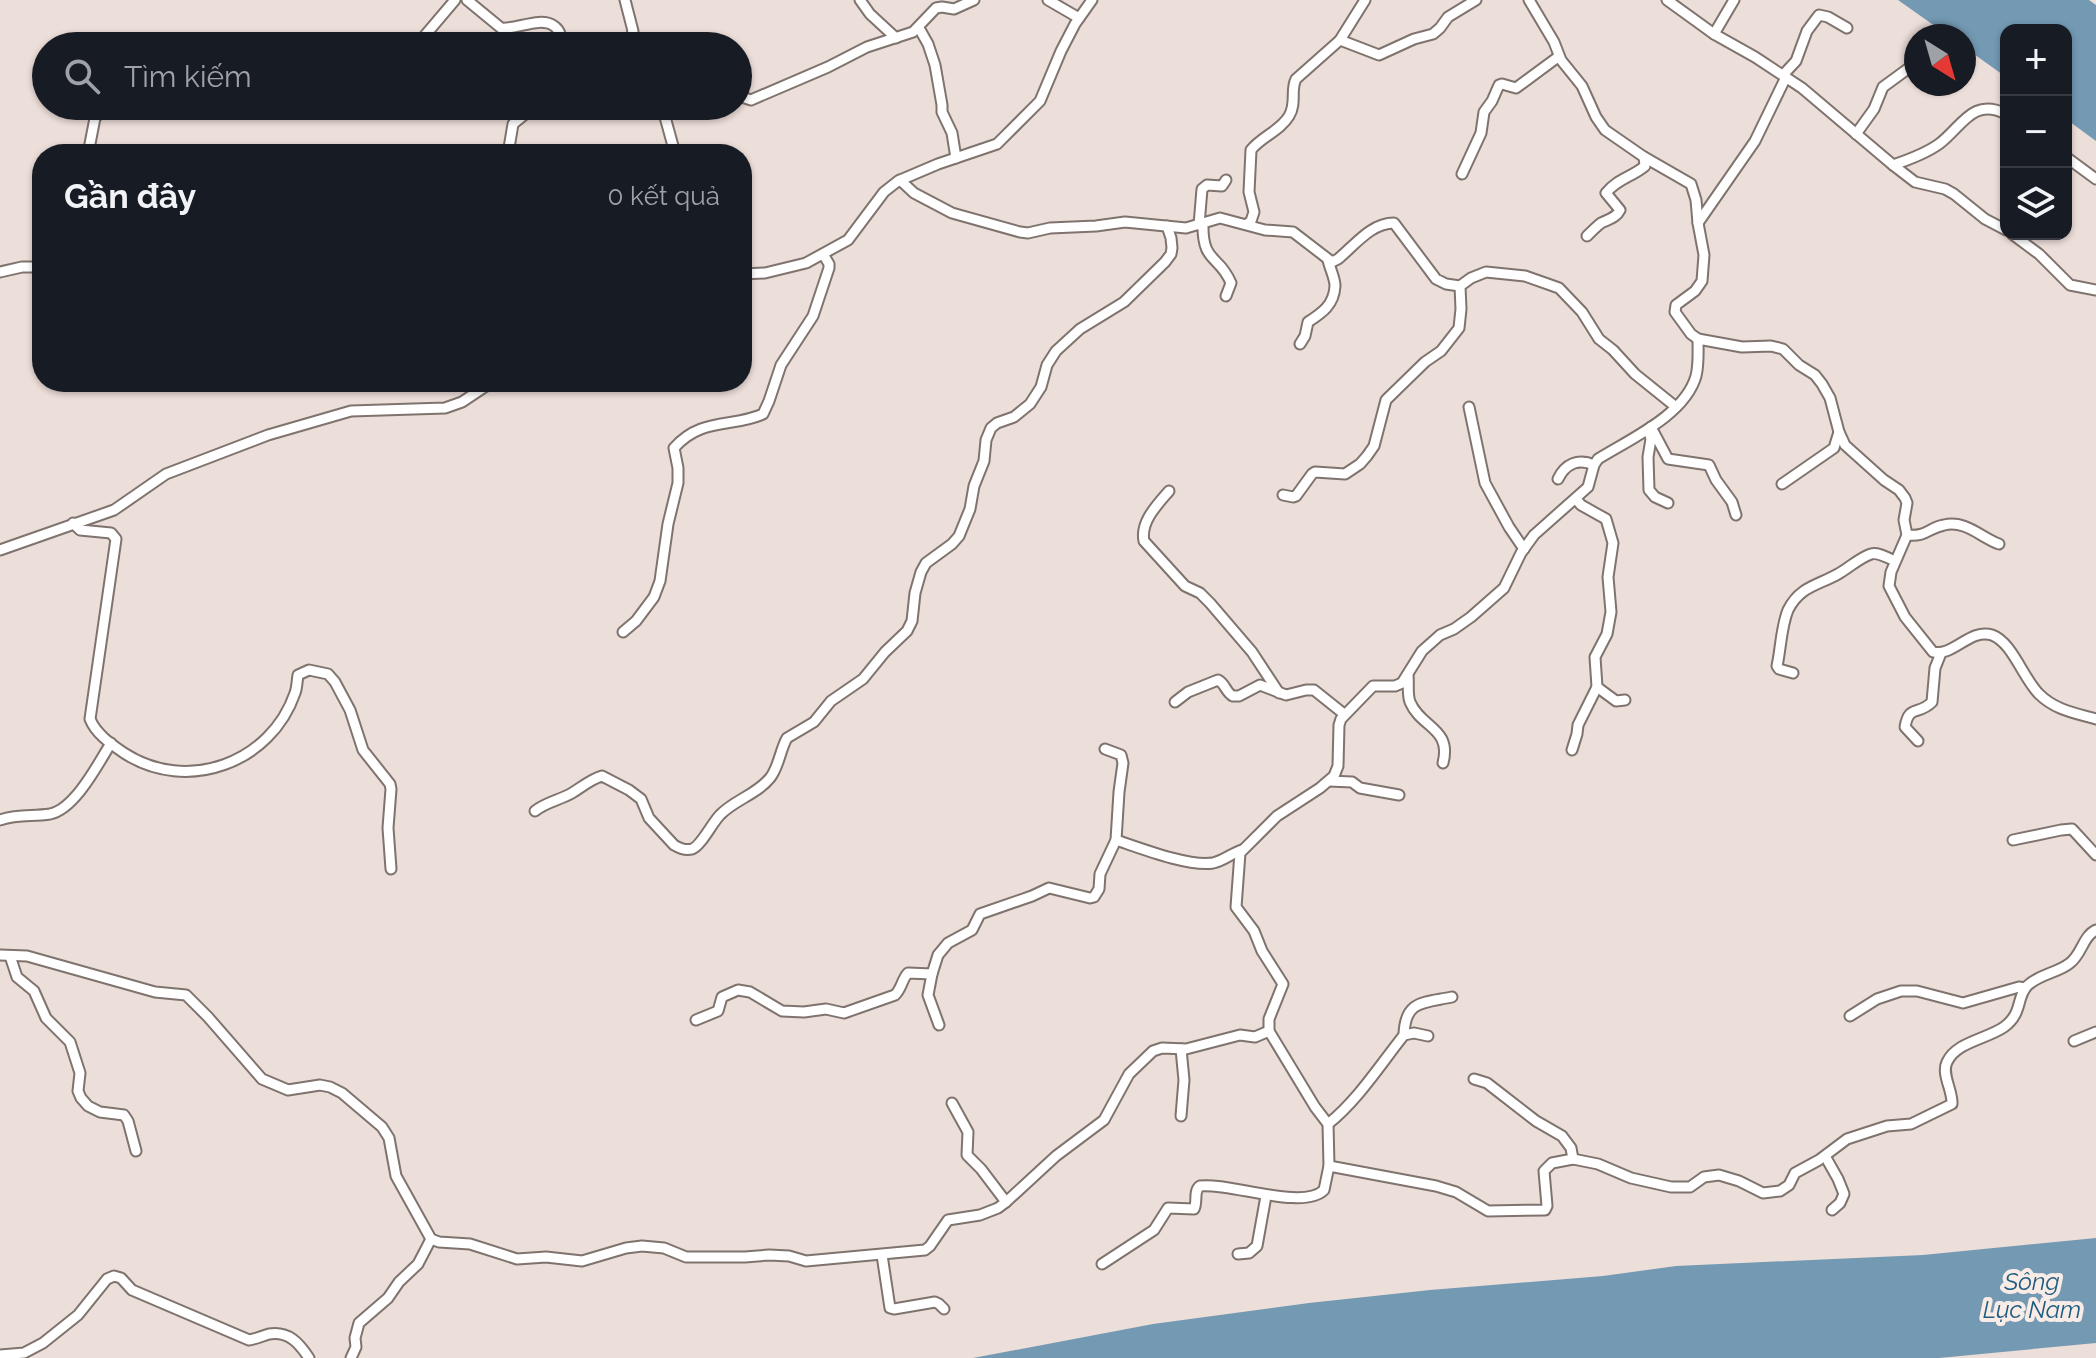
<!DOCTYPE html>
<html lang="vi">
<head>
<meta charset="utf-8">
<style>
  :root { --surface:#171b24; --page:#242831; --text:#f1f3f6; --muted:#9ea1a6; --line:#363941 }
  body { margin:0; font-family:Raleway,sans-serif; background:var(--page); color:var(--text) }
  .controls { position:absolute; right:24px; top:24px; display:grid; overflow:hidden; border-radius:16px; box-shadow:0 2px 6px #0004 }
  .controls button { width:72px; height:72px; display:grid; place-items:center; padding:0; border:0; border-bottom:2px solid var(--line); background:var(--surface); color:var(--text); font:40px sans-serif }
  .compass { position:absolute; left:1904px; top:24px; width:72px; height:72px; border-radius:50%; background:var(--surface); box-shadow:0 2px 6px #0004; rotate:143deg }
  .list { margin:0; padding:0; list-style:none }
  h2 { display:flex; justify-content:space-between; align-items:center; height:104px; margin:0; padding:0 32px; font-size:34px }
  h2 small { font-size:26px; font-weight:400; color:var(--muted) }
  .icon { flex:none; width:44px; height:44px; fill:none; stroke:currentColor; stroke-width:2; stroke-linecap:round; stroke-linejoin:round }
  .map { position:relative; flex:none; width:2096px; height:1358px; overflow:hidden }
  .search { position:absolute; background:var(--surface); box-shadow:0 2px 6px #0004; left:32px; top:32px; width:720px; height:88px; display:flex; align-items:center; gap:20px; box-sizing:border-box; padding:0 28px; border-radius:44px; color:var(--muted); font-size:30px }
  .panel { position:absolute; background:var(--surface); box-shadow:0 2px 6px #0004; left:32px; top:144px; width:720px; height:248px; border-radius:32px }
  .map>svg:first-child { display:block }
</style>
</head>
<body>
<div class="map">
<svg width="2096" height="1358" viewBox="0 0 2096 1358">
  <rect width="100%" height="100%" fill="#ecded9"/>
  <!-- water -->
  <g fill="#7399b3">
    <polygon points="1898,0 2089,0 2096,5 2096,141 2066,119 2066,30 2006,30 2006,77 1964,47 1964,36 1949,36"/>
    <polygon points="2096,1238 2096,1343 1939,1358 973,1358 1153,1324 1309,1303 1430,1290 1603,1276 1676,1266 1923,1255"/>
  </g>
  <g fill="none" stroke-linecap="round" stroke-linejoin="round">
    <!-- minor casing -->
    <g stroke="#7f736e" stroke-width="13">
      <g id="minor">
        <path d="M467,0L501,28C516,30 540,16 554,26C565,33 555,42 576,46"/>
        <polyline points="625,0 633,31 628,46"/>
        <polyline points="860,0 870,14 896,38"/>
        <polyline points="1048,0 1079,18"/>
        <polyline points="1529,0 1554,42 1561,60 1582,86 1596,117 1605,130 1644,157 1691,184 1696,200 1698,223"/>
        <path d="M1667,0L1714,34L1755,57L1802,88L1893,165C1908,160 1925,154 1939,144C1962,127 1972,97 2006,114"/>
        <polyline points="919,28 928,44 935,65 942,105 942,112 952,133 956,158"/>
        <polyline points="1714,34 1734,0"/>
        <polyline points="1340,40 1365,0"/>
        <polyline points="416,46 455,0"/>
        <polyline points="1783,75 1796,61 1807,31 1819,15 1828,17 1847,28"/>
        <path d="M1786,77L1755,141L1698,223L1704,255L1702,281L1695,291L1676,305L1675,312L1691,334L1698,339L1742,347L1771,346L1783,349L1799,365L1815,375L1822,384L1830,398L1839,432L1845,445L1884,480L1899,490L1905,498L1907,503L1904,520L1907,535L1891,572L1889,586L1905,617L1933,652C1953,657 1970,628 1992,635C2012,642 2023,678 2039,694C2055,710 2075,713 2096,719"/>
        <polyline points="738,89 745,98 751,100 828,67 867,47 913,32 936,8 942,7 954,9 974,0"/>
        <polyline points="662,106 673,146 670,154"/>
        <polyline points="1856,134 1874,109 1883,87 1909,68 1916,66"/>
        <polyline points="88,154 95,118 104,109 105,106"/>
        <polyline points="430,154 432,154"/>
        <polyline points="508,154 513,124 535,106"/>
        <polyline points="2066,157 2096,179"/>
        <polyline points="1893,165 1915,182 1945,189 1954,194 1985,219 2006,230"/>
        <polyline points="1462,174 1481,133 1484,112 1492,101 1499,85 1502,84 1516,88 1558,57"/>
        <path d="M900,180L914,193L952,213L1020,232L1028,233L1050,228L1096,226L1125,222L1186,228L1220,218L1265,230L1293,232L1332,262L1338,259C1355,245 1371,223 1394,223L1436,279L1446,284L1460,286"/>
        <path d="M1203,223C1202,264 1219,254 1231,283L1226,296"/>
        <path d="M1247,224L1251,221L1254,212L1249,192L1251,150C1261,137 1280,131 1289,116C1297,103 1290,90 1296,79L1340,40L1379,55L1414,39L1433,34L1440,28L1448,17L1476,0"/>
        <polyline points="1199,225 1202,189 1207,185 1222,186 1226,180"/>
        <polyline points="2012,234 2039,254 2070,285 2096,290"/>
        <path d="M1587,236C1591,232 1596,227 1601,223C1609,219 1616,218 1620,210L1606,193C1617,179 1632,177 1645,166L1644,157"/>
        <polyline points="0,272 22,267 42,267"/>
        <polyline points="742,274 765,273 806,263 848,240 884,192 898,181 938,164 997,144 1040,101 1061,51 1075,24 1092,0"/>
        <path d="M1300,344L1305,336L1308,322C1322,313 1334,305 1335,286C1335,278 1330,269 1328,260"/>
        <polyline points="1469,407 1485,483 1509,527 1524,549"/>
        <polyline points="1651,427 1668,459 1709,465 1716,480 1732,502 1736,515"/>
        <polyline points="1649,432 1651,439 1648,457 1649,490 1655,497 1668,503"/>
        <path d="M1558,479C1565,464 1578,458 1594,465"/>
        <polyline points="1782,484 1834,448 1839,432"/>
        <path d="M1169,491C1157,505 1140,522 1144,541L1185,586L1200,593L1210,603L1252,652L1279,693"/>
        <polyline points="1283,495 1293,497 1296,496 1312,474 1315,472 1345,474 1360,464 1367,456 1374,446 1386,400 1425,362 1441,351 1459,328 1461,309 1460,286 1471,278 1486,272 1525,276 1559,288 1582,312 1599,339 1613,350 1635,374 1676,407"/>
        <path d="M73,523L80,530L111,533L116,539L90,719C96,734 111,744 124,753C187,794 271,763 295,693C297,688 297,681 298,675L309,670L328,674L335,682L350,710L363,750L390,784L391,789L388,828L391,869"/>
        <path d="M1907,535C1927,537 1928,528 1944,525C1966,520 1980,537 1999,544"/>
        <polyline points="0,550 114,510 166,474 268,435 351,411 445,408 462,402 492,382"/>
        <path d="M623,632L636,621L654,597L660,581L668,524L678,483V468L674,448C701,417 732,428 763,414L769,401L781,365L813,316L829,268V264L823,254"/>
        <path d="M1793,673L1779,669L1777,666C1781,648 1781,627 1788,610C1800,586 1819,585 1838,574C1849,568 1859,558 1871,554C1878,552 1888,558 1895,561"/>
        <path d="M1408,675C1409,684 1407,694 1410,702C1421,728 1452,728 1443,763"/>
        <polyline points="1597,687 1616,701 1625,700"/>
        <path d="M1175,702L1188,692L1218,680C1225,683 1226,693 1233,696H1239L1260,685L1286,695L1306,690H1314L1344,714"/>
        <path d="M1918,741L1905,727C1909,704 1918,716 1932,702L1935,668L1941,653"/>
        <polyline points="1572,750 1577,734 1578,725 1597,687 1595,657 1607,634 1611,612 1608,577 1613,543 1606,519 1581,505 1576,499"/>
        <polyline points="1329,781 1352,782 1360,788 1399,795"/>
        <path d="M535,811C546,802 560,800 572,793C582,787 591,779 602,776L629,790L641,799L649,818L674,845C679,848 685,851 692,849C701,846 712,823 720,815C734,800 756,795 770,778C779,767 780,750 787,738L814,722L831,701L863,679L885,652L907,631L912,621L915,593L921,572L926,563L952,544L959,536L970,509L974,486L984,461L986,440L991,428L997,423L1014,417L1030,404L1041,387L1047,365L1056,351L1080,329L1124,302L1165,262L1171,254L1172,248L1171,238L1167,226"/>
        <path d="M0,820C19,813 32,817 50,814C75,809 98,764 111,743"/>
        <path d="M1116,840C1140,848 1189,867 1213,863C1223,861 1232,853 1242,850"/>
        <polyline points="2013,840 2061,830 2072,829 2096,855"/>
        <polyline points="0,955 27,956 155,992 186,995 208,1017 262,1079 288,1090 320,1085 330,1087 342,1093 382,1127 389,1138 396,1176 431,1239 439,1242 470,1244 517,1259 546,1257 582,1261 626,1248 642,1246 664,1248 686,1257 745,1257 769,1255 789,1256 806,1261 925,1250 930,1246 948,1220 980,1215 998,1208 1006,1202 1056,1156 1104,1120 1129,1074 1153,1051 1162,1048 1186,1049 1240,1035 1255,1037 1269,1031"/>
        <polyline points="10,956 17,977 34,991 46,1018 70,1042 80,1073 78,1091 81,1098 88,1106 100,1112 124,1115 128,1121 136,1151"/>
        <polyline points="1850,1016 1877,999 1901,991 1917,991 1963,1003 2019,987 2025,988"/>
        <path d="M696,1020L718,1011L722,997L738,990L750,992L782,1011L804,1012L826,1009L844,1013L895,995C902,988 902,979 908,973L932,974"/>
        <polyline points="939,1025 928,995 932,974 938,955 948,943 972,930 980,914 1032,896 1049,888 1090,898 1094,897 1099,889 1100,874 1116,840 1119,792 1123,763 1121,755 1105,749"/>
        <path d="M1404,1035C1405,1000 1423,1003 1452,997"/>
        <polyline points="2074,1041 2096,1032"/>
        <polyline points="1474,1079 1487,1083 1536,1121 1562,1136 1571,1148 1573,1159"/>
        <polyline points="952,1103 968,1132 967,1155 981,1169 1006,1202"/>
        <polyline points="1181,1116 1184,1080 1181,1049"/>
        <path d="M1328,1124C1358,1100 1380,1065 1404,1035L1414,1033L1428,1036"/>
        <polyline points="1825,1156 1838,1179 1844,1194 1840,1203 1832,1210"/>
        <path d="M1329,1166L1436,1186L1456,1192L1488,1211L1545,1210L1547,1206L1544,1171L1552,1163L1573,1159L1598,1164L1631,1178L1671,1187H1690L1704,1177L1719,1175L1739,1181L1763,1193L1780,1191L1789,1185L1795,1173L1819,1160L1847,1139L1887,1126L1911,1124L1952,1104C1953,1091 1941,1074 1947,1062C1956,1042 1987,1039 2004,1027C2023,1013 2016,998 2027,986C2039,974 2058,973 2070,963C2082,954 2083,936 2096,930"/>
        <polyline points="1238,1254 1249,1253 1257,1246 1266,1196"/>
        <polyline points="882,1255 890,1308 894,1309 935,1302 939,1304 944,1309"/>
        <path d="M1102,1264L1154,1230L1168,1208L1194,1209C1198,1202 1193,1191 1200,1186C1229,1182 1303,1211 1324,1190L1329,1166L1328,1124L1315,1107L1269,1031V1019L1283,984L1262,951L1254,931L1236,907L1240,853L1277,816L1320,788L1334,776L1338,766L1339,725L1341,719L1373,686H1395L1402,683L1422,651L1440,635L1454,629L1471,617L1504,588L1521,553L1534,535L1588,487L1594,465L1598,459C1630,439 1685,415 1696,376C1699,364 1698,351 1698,339"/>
        <path d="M0,1355L24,1353L43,1343L78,1315L107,1279L114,1276L121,1278L132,1290L249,1340C256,1339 262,1336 269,1334C289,1331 299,1343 309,1358"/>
        <polyline points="351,1358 356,1347 355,1338 359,1323 388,1298 399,1282 418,1264 431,1239"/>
      </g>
    </g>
    <!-- minor -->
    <use href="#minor" stroke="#fff" stroke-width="9"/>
  </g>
  <g text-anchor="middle" stroke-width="8" stroke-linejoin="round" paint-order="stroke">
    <!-- water labels -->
    <g font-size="24" font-style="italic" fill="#1d5d82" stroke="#f9ebe6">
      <text x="2032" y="1290">Sông<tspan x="2032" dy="28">Lục Nam</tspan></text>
    </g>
  </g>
</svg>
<div class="controls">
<button>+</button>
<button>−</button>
<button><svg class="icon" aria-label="layers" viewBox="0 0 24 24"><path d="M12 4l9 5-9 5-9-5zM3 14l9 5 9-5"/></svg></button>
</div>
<svg class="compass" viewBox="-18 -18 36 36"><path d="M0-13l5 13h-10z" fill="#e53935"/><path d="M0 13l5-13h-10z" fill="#9ea1a6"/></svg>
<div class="search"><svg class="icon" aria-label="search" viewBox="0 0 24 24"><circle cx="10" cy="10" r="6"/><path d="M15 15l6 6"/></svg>Tìm kiếm</div>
<section class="panel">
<h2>Gần đây<small>0 kết quả</small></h2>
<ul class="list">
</ul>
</section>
</div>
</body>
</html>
